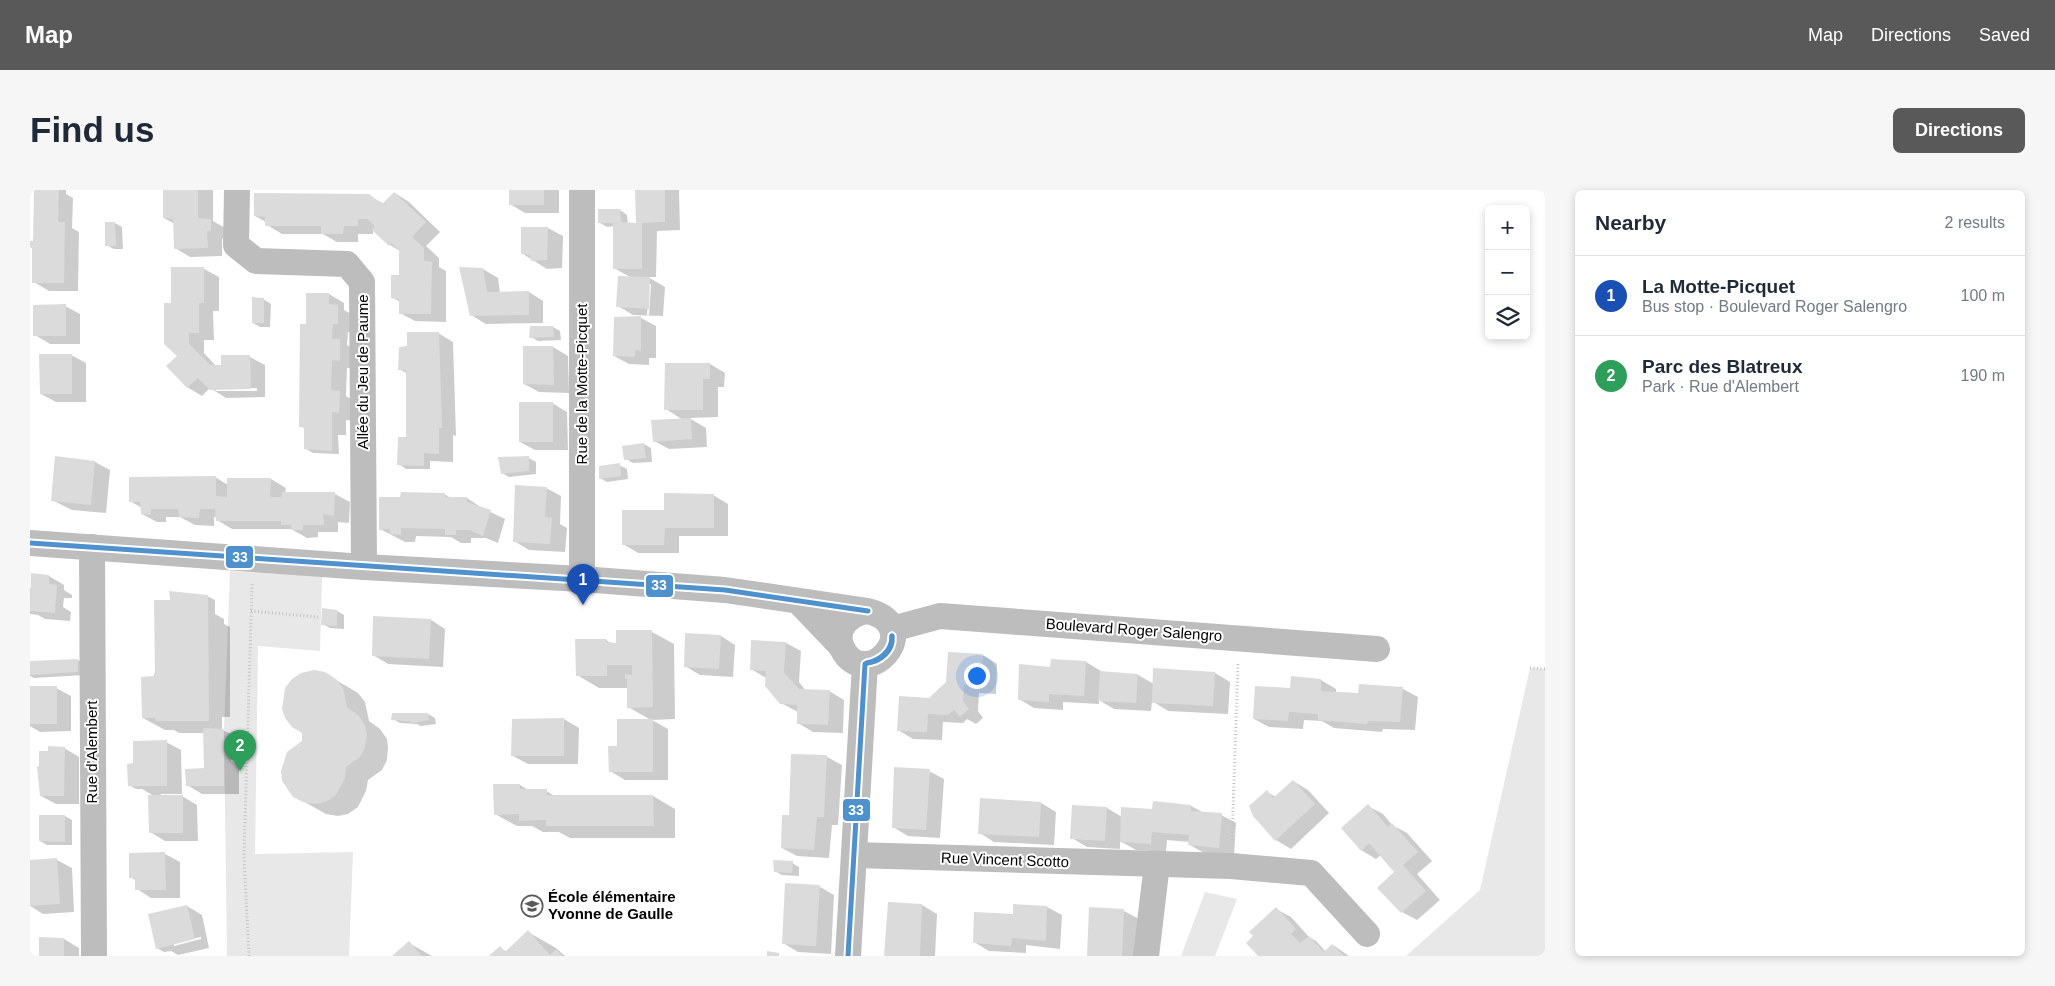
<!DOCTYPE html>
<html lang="en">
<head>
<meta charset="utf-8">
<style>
  :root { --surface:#fff; --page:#f6f6f7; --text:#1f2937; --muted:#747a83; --line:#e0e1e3; --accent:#595959 }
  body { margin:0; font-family:Helvetica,sans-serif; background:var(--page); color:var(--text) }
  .controls { position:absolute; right:15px; top:15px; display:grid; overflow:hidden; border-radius:8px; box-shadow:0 2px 8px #0003 }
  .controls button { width:45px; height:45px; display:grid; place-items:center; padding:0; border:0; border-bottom:1px solid var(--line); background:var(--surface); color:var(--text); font:25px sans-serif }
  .you { position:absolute; left:946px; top:485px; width:18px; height:18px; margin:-12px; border:4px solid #fff; border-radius:50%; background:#1a73e8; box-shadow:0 0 0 8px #1a73e833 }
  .badge { display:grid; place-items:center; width:32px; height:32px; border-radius:50%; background:var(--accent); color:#fff; font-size:16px; font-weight:700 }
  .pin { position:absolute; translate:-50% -41px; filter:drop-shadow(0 1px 2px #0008) }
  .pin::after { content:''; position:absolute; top:26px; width:18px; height:15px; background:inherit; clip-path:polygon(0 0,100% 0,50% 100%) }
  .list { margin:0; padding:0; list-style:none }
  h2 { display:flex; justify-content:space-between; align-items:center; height:65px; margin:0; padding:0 20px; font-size:21px }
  h2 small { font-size:16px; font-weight:400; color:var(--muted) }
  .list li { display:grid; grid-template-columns:32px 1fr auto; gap:15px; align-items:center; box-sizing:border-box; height:80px; padding:0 20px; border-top:1px solid var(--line) }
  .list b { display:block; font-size:19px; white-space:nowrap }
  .list p { margin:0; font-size:16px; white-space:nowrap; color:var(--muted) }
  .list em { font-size:16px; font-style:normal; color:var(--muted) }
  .icon { flex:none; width:28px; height:28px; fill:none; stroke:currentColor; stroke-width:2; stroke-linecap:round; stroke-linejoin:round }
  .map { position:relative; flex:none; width:1515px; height:766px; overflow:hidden; border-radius:8px }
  header { display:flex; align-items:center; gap:30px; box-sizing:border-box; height:70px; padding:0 25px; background:var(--accent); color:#fff }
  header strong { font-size:24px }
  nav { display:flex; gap:28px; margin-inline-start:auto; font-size:18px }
  .intro { display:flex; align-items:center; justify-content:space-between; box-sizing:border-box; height:120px; padding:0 30px }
  h1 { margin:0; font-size:35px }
  .button { padding:12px 22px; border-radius:8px; background:var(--accent); color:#fff; font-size:18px; font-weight:700 }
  main { display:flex; gap:30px; padding:0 30px }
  aside { flex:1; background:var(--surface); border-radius:8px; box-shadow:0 2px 8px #0003 }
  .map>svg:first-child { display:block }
</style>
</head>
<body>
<header>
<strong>Map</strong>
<nav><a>Map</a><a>Directions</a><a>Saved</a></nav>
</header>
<div class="intro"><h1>Find us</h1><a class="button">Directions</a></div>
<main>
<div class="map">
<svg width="1515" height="766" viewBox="0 0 1515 766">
  <rect width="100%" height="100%" fill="#fff"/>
  <!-- green -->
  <g fill="#e8e8e8">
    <polygon points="200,381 292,386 290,461 228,456 225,664 323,662 319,766 197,766 194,539"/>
    <polygon points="1500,478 1515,479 1515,766 1376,766 1450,700"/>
    <polygon points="1175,702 1207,709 1185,766 1151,766"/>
  </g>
  <!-- shadow -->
  <g fill="#0003" fill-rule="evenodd">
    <polygon points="5,0 36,0 36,4 43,8 42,38 49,42 48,101 19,101 4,92 4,59 0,57 0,53 4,54"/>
    <polygon points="134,0 183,0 183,31 195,38 196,48 192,49 192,66 160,67 145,58 145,34 134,28"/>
    <polygon points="480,0 529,0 529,23 495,23 480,14"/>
    <path d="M606,0H649L650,40L627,41L626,87H618L635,97L633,126L603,125L588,116L600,87L584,78V36L577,37L570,33L590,20L597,25L598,34H607ZM619,94H621L619,125H617Z"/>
    <polygon points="365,3 379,12 410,42 396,56 409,68 409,77 416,81 416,132 385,131 370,123 370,112 362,107 370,87 370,61 360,55 343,38 343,44 328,44 328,52 307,52 293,44 252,44 237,35 236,32 225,26 338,5 354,14"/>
    <polygon points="85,33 92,37 93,59 84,59 76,55"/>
    <polygon points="493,38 518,38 533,46 532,78 517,79 493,64"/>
    <path d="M174,79L189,87V121H183L184,150H174V163L186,176H192V166L220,167L235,175V207L196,208L180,198L172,206L157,197L148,166L142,114ZM184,198H227V201H186Z"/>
    <polygon points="453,79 468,88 470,103 499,102 513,111 513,133 456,134 441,125"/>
    <polygon points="299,104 314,113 314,120 323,125 323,142 318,142 317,155 324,159 324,178 317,178 316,206 324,211 324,231 316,230 316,245 308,245 309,264 283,263 276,259 276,239 270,236 277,135"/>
    <polygon points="233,109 241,114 240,137 230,137 223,133"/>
    <polygon points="35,116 50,124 50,154 20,154 5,145"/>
    <polygon points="611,128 626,136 626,168 619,168 619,175 599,174 584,166"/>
    <polygon points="501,137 523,137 530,141 531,150 508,151 501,147"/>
    <polygon points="408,143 423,152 426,246 423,245 423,272 400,271 400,279 376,279 369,274 377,249 378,184 369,179 378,157"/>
    <polygon points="494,157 523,157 538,166 539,203 509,202 494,194"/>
    <polygon points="41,165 56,173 56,212 26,212 11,204"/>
    <polygon points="680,174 695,183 694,197 688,197 688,227 659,228 676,238 677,257 639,259 624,251 653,230 636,219"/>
    <polygon points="522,213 537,222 538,260 505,260 490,252"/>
    <polygon points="614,254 621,258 622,272 603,273 596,269 593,257"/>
    <polygon points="499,268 506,272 506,284 479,287 472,283"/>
    <polygon points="65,272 80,280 76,323 42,320 22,310"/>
    <polygon points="589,275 597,279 598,289 577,292 570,288"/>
    <polygon points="185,287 198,295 241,289 256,298 255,304 305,304 320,312 319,333 308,332 308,342 288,342 288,347 277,348 261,339 202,339 187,330 187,327 184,327 184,336 165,335 150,327 136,327 136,332 127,332 112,324 112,318 100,311"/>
    <polygon points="516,298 531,306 530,334 537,338 535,362 499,360 484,351"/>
    <polygon points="414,304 421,308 437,308 452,318 475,329 468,353 456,348 441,348 441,353 431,353 421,347 386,346 385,352 375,352 350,339 371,308"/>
    <polygon points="683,305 698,314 698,346 649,346 649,363 608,363 593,354 635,321"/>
    <polygon points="19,386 34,395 34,400 42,405 42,408 34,408 33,417 41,422 40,431 15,429 8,425 0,424 0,398 2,399"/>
    <polygon points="177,406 185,410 185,424 194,429 194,434 200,437 200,527 192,527 192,540 201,544 201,571 209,575 209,604 172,604 157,595 175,579 175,543 149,543 144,540 135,540 113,528 143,412"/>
    <polygon points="293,420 307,421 314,425 314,439 300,438 293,434"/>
    <polygon points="401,430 415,439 413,477 358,474 343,465"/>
    <polygon points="622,442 644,454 645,529 622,530 638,539 638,590 595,590 580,581 588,557 621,530 598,517 598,498 569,498 547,485 576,450 582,454 588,454"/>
    <polygon points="691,446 705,455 703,487 670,485 655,476"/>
    <polygon points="722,451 756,453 771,461 769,492 776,501 799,501 814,510 813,543 783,542 768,533 768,522 751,513 736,488 721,479"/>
    <polygon points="953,465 967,474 966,504 949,503 948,521 953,528 946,534 937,529 933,533 913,532 912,550 883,549 868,540 899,509"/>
    <polygon points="48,470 55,474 55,485 4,488 0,486 0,473"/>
    <polygon points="1056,472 1071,481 1071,483 1108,485 1124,494 1185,483 1200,492 1198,524 1138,521 1122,511 1121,521 1084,519 1069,510 1069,514 1033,512 1033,520 1004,518 989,509 1022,478"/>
    <polygon points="294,483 328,503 335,512 339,531 350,539 357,549 358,558 357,570 352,580 338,590 336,601 328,617 318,624 308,626 296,624 264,606 273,551"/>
    <polygon points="1291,490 1306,499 1306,503 1329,505 1330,496 1373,499 1388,507 1385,540 1353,539 1352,542 1304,538 1292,531 1274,530 1273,539 1239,537 1224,529"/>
    <polygon points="0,497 26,498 41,506 41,541 10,542 0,536"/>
    <polygon points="363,524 398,524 405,528 406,534 391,536 387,534 370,533 363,529"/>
    <polygon points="534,529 549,538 548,574 498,574 483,566 483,530"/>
    <polygon points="136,552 151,560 152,604 131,604 130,606 152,606 167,615 168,651 135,651 120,642 124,606 112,599 106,599 99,595 103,575"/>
    <polygon points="34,558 49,567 49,614 26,614 11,606 19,562"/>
    <polygon points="763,565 797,567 812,575 808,635 802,635 799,668 767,666 752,658 760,626"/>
    <polygon points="899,581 914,589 910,648 878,646 863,637"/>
    <polygon points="1263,591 1278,600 1299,623 1261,659 1246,650 1225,626 1237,602 1246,607"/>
    <polygon points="490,595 500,601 516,601 527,607 623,606 645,619 645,648 540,648 529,642 513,642 502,636 487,636 465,624"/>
    <polygon points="951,610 1011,613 1026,622 1024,655 964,652 950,643"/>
    <polygon points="1124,612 1161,616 1174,623 1191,625 1206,633 1204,666 1174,663 1160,655 1160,652 1137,650 1136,662 1106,660 1090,651 1090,659 1057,657 1042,648 1077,618 1092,627 1124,620"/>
    <polygon points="1338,616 1353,624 1362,635 1377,643 1402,671 1387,684 1410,710 1387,730 1372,722 1366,682 1351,665 1346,669 1331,660"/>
    <polygon points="35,626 42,630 42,655 17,655 10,651"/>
    <polygon points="106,664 135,664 150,672 150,708 121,708 107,699 107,691 100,687"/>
    <polygon points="27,670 42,678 44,722 13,724 0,716 0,671"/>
    <polygon points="762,673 769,677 769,686 752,685 745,681"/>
    <polygon points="790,697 804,705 801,764 768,762 753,753"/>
    <polygon points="859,713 892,715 907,724 905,766 856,766"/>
    <path d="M157,716L172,725L179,758L148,765L141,761L134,762L127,758ZM171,747V749L144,756V753Z"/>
    <polygon points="1017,717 1032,725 1030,759 996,755 996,763 959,761 944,752 984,725"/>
    <polygon points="1246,719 1261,727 1279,747 1286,751 1296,762 1303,755 1319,766 1230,766"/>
    <polygon points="1094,721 1109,729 1107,766 1058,766"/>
    <polygon points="498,742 526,758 535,766 461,766 470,758 477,762"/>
    <polygon points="34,749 49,758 49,766 10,766"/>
    <polygon points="379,753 402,766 364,766"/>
  </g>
  <!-- building -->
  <g fill="#dbdbdb">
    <polygon points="4,0 29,0 28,32 35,32 34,93 2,93 2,58 0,57 0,51 3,51"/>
    <polygon points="133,0 168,0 168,28 181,29 181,41 177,41 178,58 144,59 143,29 133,28"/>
    <rect x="479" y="0" width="35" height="15"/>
    <polygon points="605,0 635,0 635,32 612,33 612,79 583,79 583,33 568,33 568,19 590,19 591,32 606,33"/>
    <polygon points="364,2 396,32 382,47 394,58 394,71 402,72 401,124 369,124 369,109 361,108 361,85 369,85 369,60 361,53 359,56 342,40 345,36 337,29 328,29 328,36 314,36 313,44 291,44 291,36 235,36 235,27 224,26 224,3 339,4 352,14"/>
    <polygon points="75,32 85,32 86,56 75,56"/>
    <polygon points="491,37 518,37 517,70 501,71 500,65 491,64"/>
    <polygon points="141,77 174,77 174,113 169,113 169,143 159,143 159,154 180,175 191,175 191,165 220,165 221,199 180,200 168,188 157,198 136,176 147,166 134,154 134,113 141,113"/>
    <polygon points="429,77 453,78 457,102 499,101 499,125 440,126"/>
    <polygon points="588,86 620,87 619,119 586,117"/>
    <polygon points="276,103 299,103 299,114 308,115 308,134 303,134 302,149 310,149 310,171 302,170 301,200 310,201 309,223 302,222 302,261 274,259 274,237 269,237 270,134 276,134"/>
    <polygon points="222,107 234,108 234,133 222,133"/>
    <polygon points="36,114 36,146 3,146 3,115"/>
    <polygon points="611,126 611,161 605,160 605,167 583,166 584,127"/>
    <polygon points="500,136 523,136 524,147 499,148"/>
    <polygon points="377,142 409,142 412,238 409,238 409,264 394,263 394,276 367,275 368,247 376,247 376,180 368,180 369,157 377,156"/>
    <polygon points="493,156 523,156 524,195 493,194"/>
    <polygon points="9,164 42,164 42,204 10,204"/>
    <polygon points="635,173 680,173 680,189 673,189 673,220 634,220"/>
    <rect x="489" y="212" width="34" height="40"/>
    <polygon points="661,228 662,249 623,252 621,230"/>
    <polygon points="614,253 616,268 594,270 592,256"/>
    <polygon points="25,266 65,271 61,315 21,311"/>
    <polygon points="499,266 499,281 471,284 468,267"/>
    <polygon points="590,273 591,286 569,289 569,276"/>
    <polygon points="186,286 186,306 197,307 197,288 241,288 240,307 252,307 252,302 305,302 304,326 293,324 294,335 273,335 273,340 261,340 261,335 251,335 251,331 186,331 185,319 170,319 169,328 149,327 148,319 121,319 121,325 111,324 110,312 99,312 99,287"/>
    <polygon points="485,295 517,297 515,327 522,328 520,354 483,352"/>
    <polygon points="371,302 415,303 415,307 437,307 437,312 461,320 453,346 439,340 426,340 426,345 415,345 415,339 371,338 371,345 359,344 360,339 349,340 349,307 370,307"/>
    <polygon points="634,303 684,304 684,338 635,338 634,355 592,355 592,320 634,320"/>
    <polygon points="1,383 19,385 19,394 27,395 25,423 0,421"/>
    <polygon points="139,401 178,405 179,531 126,531 125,528 112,528 111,487 125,486 124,410 140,410"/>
    <polygon points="292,418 307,420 307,436 291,435"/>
    <polygon points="343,426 401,429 399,469 342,466"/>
    <polygon points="586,440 622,440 623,517 597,518 597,489 595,489 595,484 602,485 602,475 577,475 577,486 546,486 545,449 576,449 576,452 586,453"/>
    <polygon points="655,443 691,445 689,479 654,477"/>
    <polygon points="721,450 756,452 754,483 769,499 800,500 798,535 767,534 767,515 750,514 735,496 736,481 720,480"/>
    <polygon points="918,462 953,464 951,496 934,495 933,511 939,519 930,527 924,520 918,525 898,524 897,542 867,541 869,506 899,508 916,492"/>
    <polygon points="48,469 48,482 0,485 0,471"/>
    <polygon points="1021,469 1056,471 1054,506 1019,504 1019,512 988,510 989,474 1020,477"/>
    <polygon points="1123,478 1185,482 1183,516 1122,513"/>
    <polygon points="284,480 295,482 306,489 313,498 317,517 328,525 335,535 337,545 335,557 330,567 316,577 315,588 306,605 296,612 285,614 273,612 263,607 252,591 251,581 257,562 272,551 272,543 262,537 255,528 252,519 255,498 262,489 271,483"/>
    <polygon points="1070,481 1108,484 1106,513 1068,511"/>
    <polygon points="1261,486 1291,489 1291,501 1328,503 1329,494 1373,497 1370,532 1338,531 1337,534 1288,530 1288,524 1259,522 1258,531 1223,529 1225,496 1260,498"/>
    <rect x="0" y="496" width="27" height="38"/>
    <polygon points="362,523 398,523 399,530 383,533 379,531 361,530"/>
    <polygon points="534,528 534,566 481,566 482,529"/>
    <polygon points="587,529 623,529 623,582 579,582 578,556 587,556"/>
    <polygon points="173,538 194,539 194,596 156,596 155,579 174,578"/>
    <polygon points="137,550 137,596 98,596 97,574 103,573 103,551"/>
    <polygon points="18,556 35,557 34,606 10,606 7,577 9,576 9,561 18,561"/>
    <polygon points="761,564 797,565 794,627 787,627 784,660 751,658 752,625 759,625"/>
    <polygon points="864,577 900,579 896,640 862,638"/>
    <polygon points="1263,590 1285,614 1245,651 1223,626 1219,616 1237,600 1243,608"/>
    <polygon points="463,594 490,594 490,599 517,599 517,605 623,605 624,636 516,636 516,630 489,631 489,624 464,625"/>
    <polygon points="118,605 153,605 153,643 119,643"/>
    <polygon points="950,608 1011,612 1009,647 948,644"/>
    <polygon points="1123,611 1161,615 1161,621 1192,623 1189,658 1158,655 1159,645 1122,642 1121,654 1090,652 1091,617 1122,619"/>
    <polygon points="1338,614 1358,637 1362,633 1388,662 1373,675 1396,701 1371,723 1347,698 1364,682 1339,653 1331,661 1311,638"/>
    <polygon points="1042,615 1077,617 1075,651 1040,649"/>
    <polygon points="9,625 35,625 35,652 9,651"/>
    <polygon points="135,662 136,700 105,700 105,688 99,688 99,663"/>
    <polygon points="27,668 30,714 0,716 0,670"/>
    <polygon points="743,670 763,671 762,683 744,682"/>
    <polygon points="755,693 790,695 786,756 752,754"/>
    <polygon points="858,712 892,714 890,766 854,766"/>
    <polygon points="983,714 1017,716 1016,751 982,748 981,756 943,753 944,722 983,724"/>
    <polygon points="157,715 165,749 126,759 118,724"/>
    <polygon points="1059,717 1094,719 1092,766 1057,766"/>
    <polygon points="1246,717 1266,739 1261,744 1270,753 1279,746 1294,762 1302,754 1314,766 1228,766 1216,753 1223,746 1219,742"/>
    <polygon points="498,740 520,765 526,759 532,766 459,766 470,756 475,762"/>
    <polygon points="9,747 34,748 34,766 9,766"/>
    <polygon points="379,751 392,766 362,766"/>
    <polygon points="737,761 749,763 749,766 737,766"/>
  </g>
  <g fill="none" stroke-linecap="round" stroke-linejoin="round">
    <!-- path -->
    <g stroke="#c2c2c2" stroke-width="3" stroke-dasharray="1 2.5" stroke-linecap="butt">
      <polyline points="221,421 288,427"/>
      <polyline points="1500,478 1515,479"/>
      <polyline points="1202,650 1208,474"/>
      <polyline points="219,766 214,666 222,394"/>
    </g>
    <!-- minor -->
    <g stroke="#bdbdbd" stroke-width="26">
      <polyline points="207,0 206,55 226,71 317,74 332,92 334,377"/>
      <polyline points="552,0 552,389"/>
      <path d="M0,353L334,377L552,389L695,400L838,421C898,437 835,505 812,458C803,438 820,423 838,421"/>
      <polyline points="62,357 64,766"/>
      <polyline points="768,411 811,456"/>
      <polyline points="862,439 910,426 1347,459"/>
      <polyline points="824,665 1201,676 1281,683 1337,744"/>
      <polyline points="818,766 835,474"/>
      <polyline points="1116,766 1127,674"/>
    </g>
    <!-- bus-1 casing -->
    <g stroke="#fff" stroke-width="9">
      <g id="bus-1">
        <polyline points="0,353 695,400 838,421"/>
        <path d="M837,473C850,470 862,461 862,446"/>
        <path d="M837,473C850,472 864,461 862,446"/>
        <polyline points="818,766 835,474"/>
      </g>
    </g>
    <!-- bus-1 -->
    <use href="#bus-1" stroke="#4f91cd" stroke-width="5"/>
  </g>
  <!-- icons -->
  <defs>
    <g id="school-ring" transform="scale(1.125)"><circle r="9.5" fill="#fff" stroke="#595959" stroke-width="1.5"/><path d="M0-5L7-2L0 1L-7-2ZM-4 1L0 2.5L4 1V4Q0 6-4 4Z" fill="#595959"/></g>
  </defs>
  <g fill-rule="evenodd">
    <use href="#school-ring" x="502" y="716"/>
  </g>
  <g text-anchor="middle" stroke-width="4" stroke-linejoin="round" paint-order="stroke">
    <!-- street labels -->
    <g font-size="15" fill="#000" stroke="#fff">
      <text transform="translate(333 182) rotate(-90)" y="5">Allée du Jeu de Paume</text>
      <text transform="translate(552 194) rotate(-90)" y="5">Rue de la Motte-Picquet</text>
      <text transform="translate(1104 440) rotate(4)" y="5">Boulevard Roger Salengro</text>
      <text transform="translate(62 562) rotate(-90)" y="5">Rue d'Alembert</text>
      <text transform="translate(975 670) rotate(2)" y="5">Rue Vincent Scotto</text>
    </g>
    <!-- poi labels -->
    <g font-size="15" font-weight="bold" fill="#000" stroke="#fff" text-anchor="start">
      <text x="518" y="712">École élémentaire<tspan x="518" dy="17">Yvonne de Gaulle</tspan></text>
    </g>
  </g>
  <g stroke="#fff" stroke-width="2">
    <rect x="195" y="355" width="29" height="24" rx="5" fill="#4f91cd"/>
    <rect x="615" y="384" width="29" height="24" rx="5" fill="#4f91cd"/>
    <rect x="812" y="608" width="29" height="24" rx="5" fill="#4f91cd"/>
  </g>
  <g font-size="14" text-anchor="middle" font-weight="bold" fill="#fff">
    <text x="210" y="372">33</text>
    <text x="629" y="400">33</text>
    <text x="826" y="625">33</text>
  </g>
</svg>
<div class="controls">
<button>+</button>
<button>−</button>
<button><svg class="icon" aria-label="layers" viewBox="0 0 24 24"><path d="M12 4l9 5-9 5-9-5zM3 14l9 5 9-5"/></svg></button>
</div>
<div class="you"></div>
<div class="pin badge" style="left:553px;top:415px;background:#1a4fb4">1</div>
<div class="pin badge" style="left:210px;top:581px;background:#2e9e5b">2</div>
</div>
<aside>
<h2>Nearby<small>2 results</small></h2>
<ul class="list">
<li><span class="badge" style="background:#1a4fb4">1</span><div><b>La Motte-Picquet</b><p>Bus stop · Boulevard Roger Salengro</p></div><em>100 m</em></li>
<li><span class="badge" style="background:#2e9e5b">2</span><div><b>Parc des Blatreux</b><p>Park · Rue d'Alembert</p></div><em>190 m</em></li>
</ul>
</aside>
</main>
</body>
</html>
